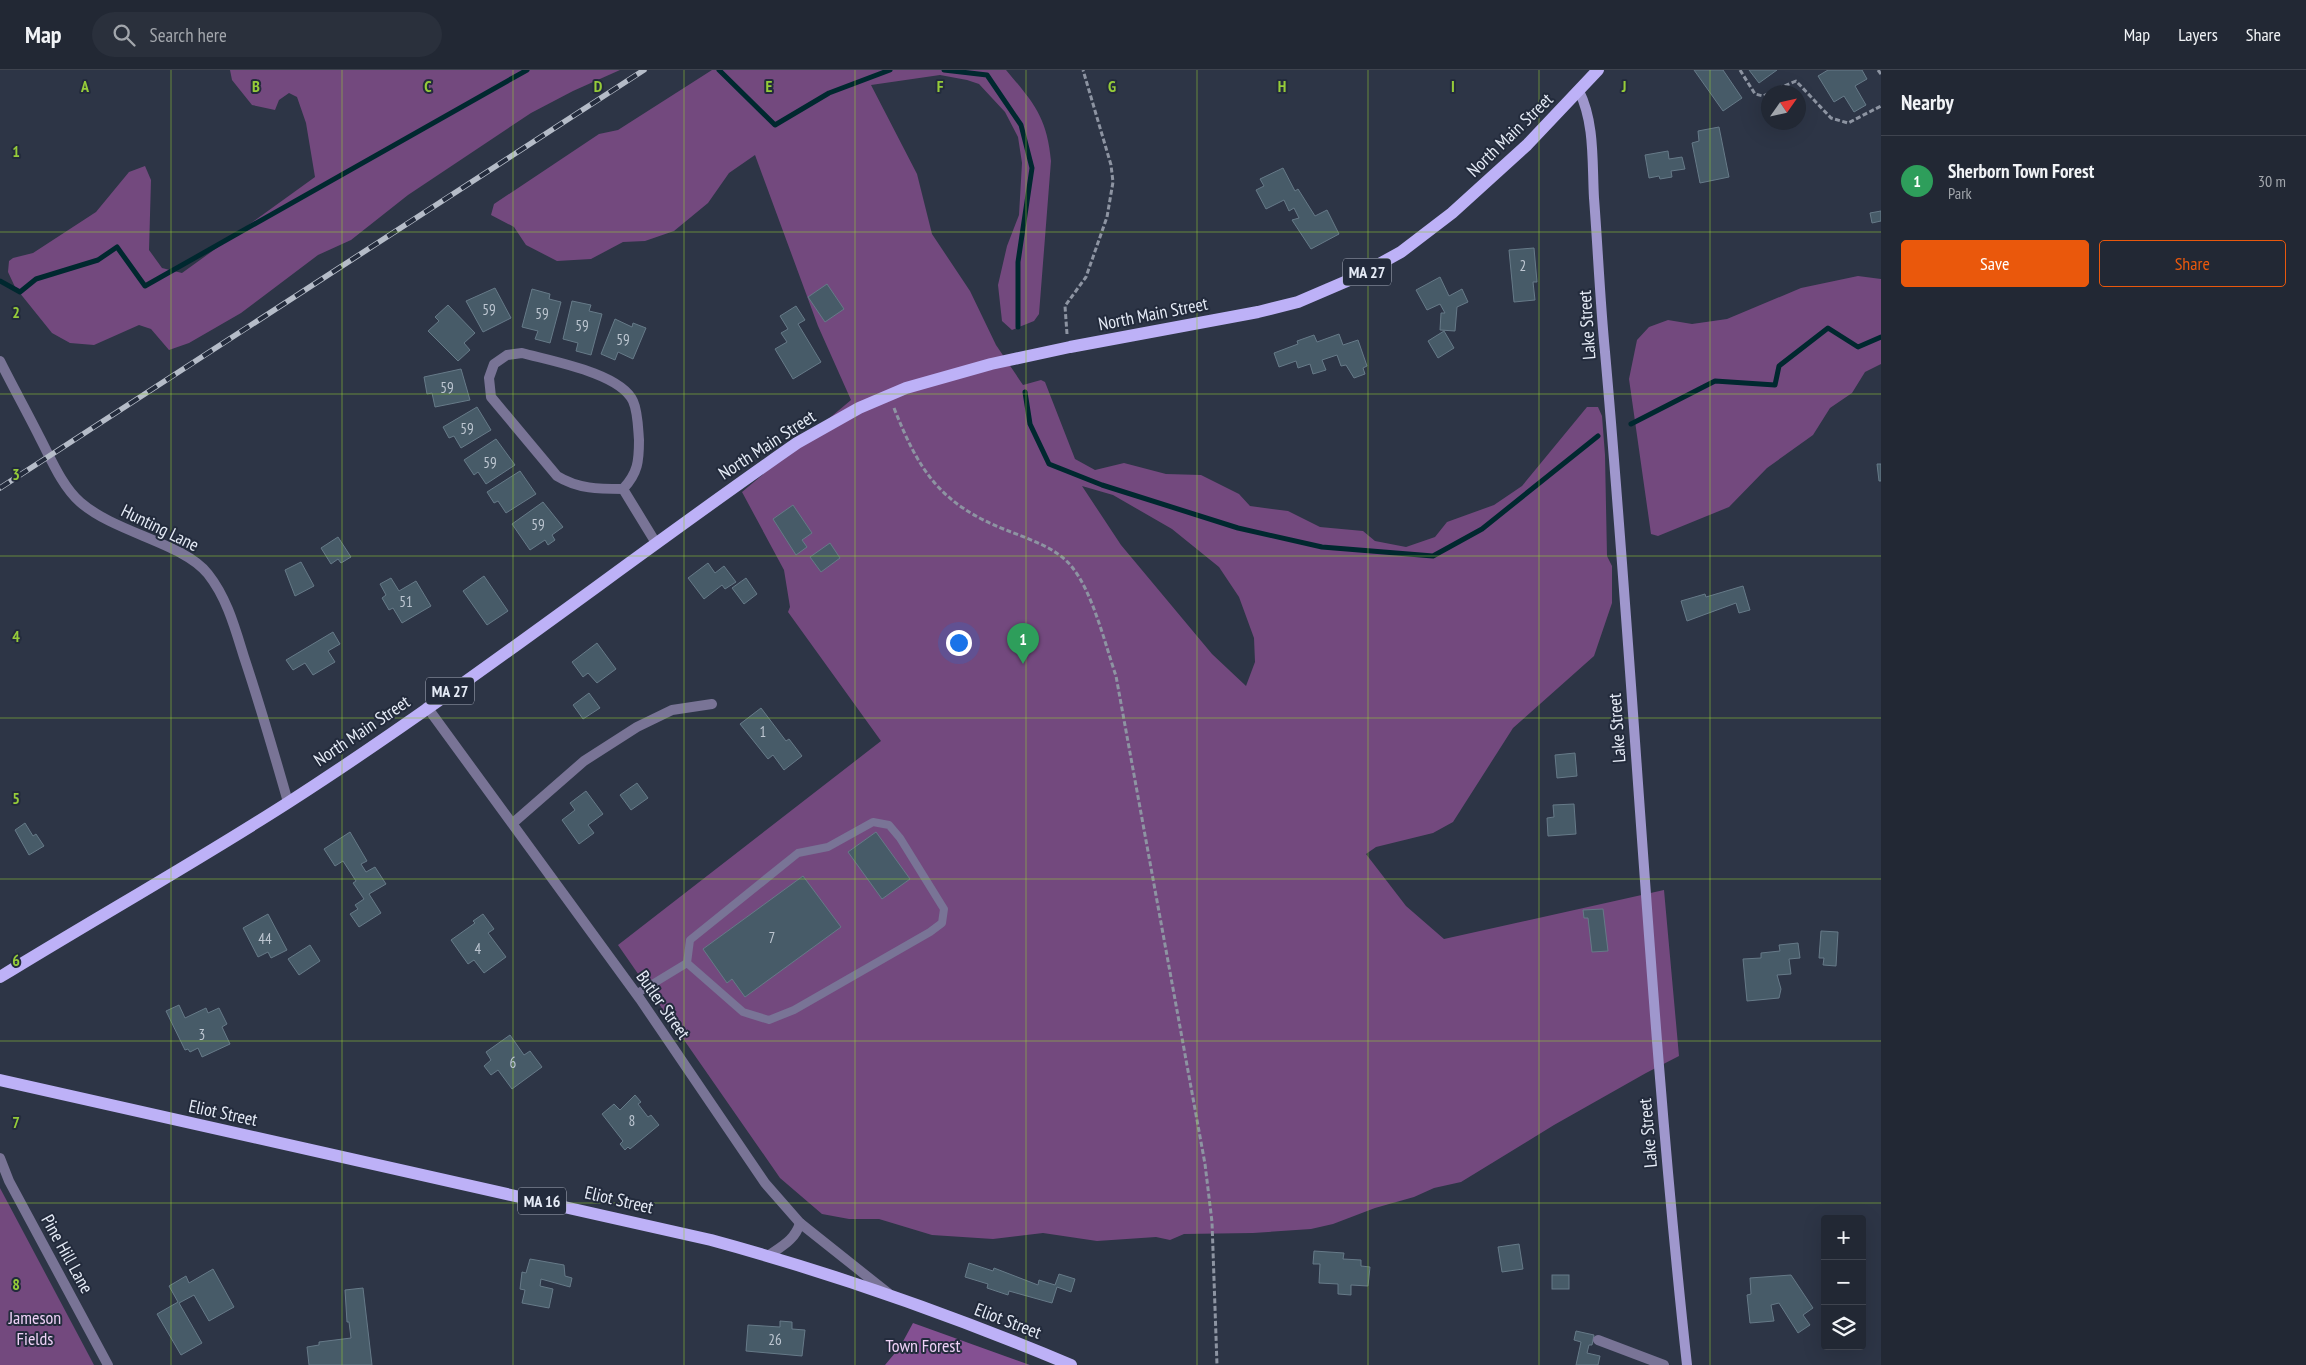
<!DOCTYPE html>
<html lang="en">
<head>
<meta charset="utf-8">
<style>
  :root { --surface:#222834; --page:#2a303c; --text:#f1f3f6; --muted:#a2a6ac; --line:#3f444f; --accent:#ea580c }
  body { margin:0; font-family:"PT Sans Narrow",sans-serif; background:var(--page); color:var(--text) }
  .controls { position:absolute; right:15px; bottom:15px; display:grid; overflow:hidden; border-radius:5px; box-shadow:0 5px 20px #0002 }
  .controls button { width:45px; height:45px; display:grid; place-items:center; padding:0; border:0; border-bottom:1px solid var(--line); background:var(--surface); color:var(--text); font:25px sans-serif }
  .compass { position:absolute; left:1761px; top:15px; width:45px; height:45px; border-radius:50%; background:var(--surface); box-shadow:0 5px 20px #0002; rotate:56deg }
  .you { position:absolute; left:958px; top:572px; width:18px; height:18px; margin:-12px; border:4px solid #fff; border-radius:50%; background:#1a73e8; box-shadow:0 0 0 8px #1a73e833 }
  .badge { display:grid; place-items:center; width:32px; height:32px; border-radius:50%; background:var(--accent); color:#fff; font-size:16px; font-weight:700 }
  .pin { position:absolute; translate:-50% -41px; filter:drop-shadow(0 1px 2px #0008) }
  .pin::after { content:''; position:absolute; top:26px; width:18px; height:15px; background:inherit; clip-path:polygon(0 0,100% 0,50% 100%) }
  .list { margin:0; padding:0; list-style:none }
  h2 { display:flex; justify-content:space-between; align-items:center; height:65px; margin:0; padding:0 20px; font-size:21px }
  h2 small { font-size:16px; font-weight:400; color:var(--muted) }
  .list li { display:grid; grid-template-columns:32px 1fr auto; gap:15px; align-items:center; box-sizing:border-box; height:90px; padding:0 20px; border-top:1px solid var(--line) }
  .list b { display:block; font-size:19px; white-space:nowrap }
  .list p { margin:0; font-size:16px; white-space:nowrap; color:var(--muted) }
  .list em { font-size:16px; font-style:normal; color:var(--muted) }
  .actions { display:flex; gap:10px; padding:15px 20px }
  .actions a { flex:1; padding:11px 0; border:1px solid var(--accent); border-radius:5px; text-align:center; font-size:18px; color:var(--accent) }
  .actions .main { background:var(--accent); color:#fff }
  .icon { flex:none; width:28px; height:28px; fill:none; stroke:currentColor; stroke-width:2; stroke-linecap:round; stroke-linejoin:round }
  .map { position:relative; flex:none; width:1881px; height:1295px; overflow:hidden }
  header { display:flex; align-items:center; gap:30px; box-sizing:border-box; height:70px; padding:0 25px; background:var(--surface); border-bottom:1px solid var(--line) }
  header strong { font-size:24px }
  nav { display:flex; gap:28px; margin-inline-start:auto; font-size:18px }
  .search { width:350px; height:45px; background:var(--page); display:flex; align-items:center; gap:12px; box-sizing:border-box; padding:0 18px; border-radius:28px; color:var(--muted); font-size:19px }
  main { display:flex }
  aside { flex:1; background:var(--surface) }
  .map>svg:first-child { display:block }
</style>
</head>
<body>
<header>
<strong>Map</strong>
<div class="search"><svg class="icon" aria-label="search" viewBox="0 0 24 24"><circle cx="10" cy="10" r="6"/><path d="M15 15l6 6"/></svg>Search here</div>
<nav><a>Map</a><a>Layers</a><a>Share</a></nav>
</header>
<main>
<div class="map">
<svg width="1881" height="1295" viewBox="0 0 1881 1295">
  <rect width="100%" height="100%" fill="#2d3546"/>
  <!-- green -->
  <g fill="#73497e" fill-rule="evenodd">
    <polygon points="230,0 620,0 573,21 531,43 408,125 351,170 318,185 241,243 189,273 169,280 151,259 139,255 94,275 70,273 52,263 15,217 8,202 9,191 13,188 33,183 96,142 129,102 145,96 151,110 149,180 162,198 182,203 315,107 306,53 297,27 289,23 279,30 275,40 252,35 232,10"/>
    <path d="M712,0H1006C1033,32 1047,47 1051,91L1039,244L1034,251L1012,260L1002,251L998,215L1007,176L1019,145L1022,93L1018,67L1005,42L979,14L967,10L940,5L871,15L917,104L932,164L970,221L996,275L1023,315L1041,310L1045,312L1075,389L1095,400L1124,393L1166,404L1201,405L1239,424L1250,436L1288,441L1320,457L1363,461L1375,471L1406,477L1435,467L1447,452L1494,435L1522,416L1587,337H1598L1602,346L1605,385L1607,486L1612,496V533L1594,586L1513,658L1453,752L1433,763L1376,777L1366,784L1406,836L1444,869L1664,820L1679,986L1646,1003L1554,1055L1461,1112L1434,1118L1414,1127L1375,1138L1333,1154L1311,1159L1253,1163L1184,1164L1170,1170L1156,1167L1097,1171L1043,1163L993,1169L932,1165L879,1149H849L822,1144L780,1108L618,875L881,671L788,542L790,537L784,500L742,422L851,330L818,256L755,85L729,103L708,133L674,161L645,171L623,172L591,189L557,191L526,175L514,157L491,145L494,134L599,64L618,60ZM1082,416L1113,425L1172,459L1219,497L1239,527L1254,568L1255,592L1246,616L1212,584L1121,475Z"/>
    <polygon points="1858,206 1881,209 1881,294 1865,302 1852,323 1830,338 1813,365 1767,398 1729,437 1658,466 1651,464 1629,309 1637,270 1649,257 1668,250 1692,254 1727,249 1801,218"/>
    <polygon points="0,1118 94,1295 0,1295"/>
  </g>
  <!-- forest -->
  <polygon fill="#845092" points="913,1253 1030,1295 885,1295 900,1277"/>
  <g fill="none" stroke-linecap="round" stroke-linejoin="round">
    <!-- stream -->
    <g stroke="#00282f" stroke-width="5">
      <polyline points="719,0 775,55 829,23 890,0"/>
      <polyline points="944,0 987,5 1021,55 1032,98 1018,192 1018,257"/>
      <polyline points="0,211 20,222 36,209 98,190 117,177 145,216 527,0"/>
      <polyline points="1025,322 1030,354 1049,394 1102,415 1238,458 1322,477 1433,486 1482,459 1598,366"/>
      <polyline points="1631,354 1715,311 1775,315 1779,296 1828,258 1858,277 1881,267"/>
    </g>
  </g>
  <!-- building -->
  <g fill="#475b68" stroke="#667a88">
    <polygon points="1694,0 1723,0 1742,28 1723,41"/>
    <polygon points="1749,0 1777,0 1759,13"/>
    <polygon points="1828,0 1862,0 1867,9 1855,16 1866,35 1854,42 1844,26 1834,32 1818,6"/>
    <polygon points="1719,57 1729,107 1700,113 1692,73 1699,71 1698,61"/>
    <polygon points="1668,81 1669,89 1682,87 1685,99 1671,101 1672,107 1660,109 1659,106 1649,108 1645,85"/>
    <polygon points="1283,98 1295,121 1298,119 1315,146 1327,140 1339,164 1311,179 1292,150 1299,148 1294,138 1289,141 1284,130 1266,139 1256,120 1264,116 1260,109"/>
    <polygon points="1881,141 1881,151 1872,153 1870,143"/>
    <polygon points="1534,178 1537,212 1533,212 1535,230 1514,232 1509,180"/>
    <polygon points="1440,207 1449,226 1462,219 1468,232 1457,237 1455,261 1440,260 1441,243 1445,243 1440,234 1427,240 1416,220"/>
    <polygon points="827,214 844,239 825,252 808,227"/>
    <polygon points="495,218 511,248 483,262 466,231"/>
    <polygon points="532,219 550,224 549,229 561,232 550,273 535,269 538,261 522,257"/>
    <polygon points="572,231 591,235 589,241 602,244 591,285 576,281 578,273 563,269"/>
    <polygon points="448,235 475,263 464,273 470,280 458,291 428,261 439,251 435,247"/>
    <polygon points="796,236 805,250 798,254 821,292 793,309 775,279 787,272 781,263 788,259 780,246"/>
    <polygon points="615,249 632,257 633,253 646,258 633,289 618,282 615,290 601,284"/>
    <polygon points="1444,261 1454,278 1438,288 1428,271"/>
    <polygon points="1339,264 1343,275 1358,270 1367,296 1363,298 1365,304 1354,308 1346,295 1341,296 1337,285 1322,290 1326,300 1313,304 1310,294 1298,298 1296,291 1279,297 1274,283 1298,274 1297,271 1314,265 1317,272"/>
    <polygon points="461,299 470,330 435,337 432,323 427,324 424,307"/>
    <polygon points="477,337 491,360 461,378 454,366 449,368 443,357"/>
    <polygon points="496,369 515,395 486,414 478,402 474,405 464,390"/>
    <polygon points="1877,394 1881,394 1881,411 1879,411"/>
    <polygon points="520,401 536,424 506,443 498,431 494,433 487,422"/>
    <polygon points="543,432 563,457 552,465 555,470 548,475 545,470 530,480 512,454"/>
    <polygon points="793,435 812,463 802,470 807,477 796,485 773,449"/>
    <polygon points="338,467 351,487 341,493 338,489 331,494 321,478"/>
    <polygon points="830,473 840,488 821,502 810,487"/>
    <polygon points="301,492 314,516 295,526 285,500"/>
    <polygon points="708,493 715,503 724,496 736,512 725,519 722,515 704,529 688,508"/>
    <polygon points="484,506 508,541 487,555 463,521"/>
    <polygon points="391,508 399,521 416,511 431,536 402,553 393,538 389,540 382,528 386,525 380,514"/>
    <polygon points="746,508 757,524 744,534 732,518"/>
    <polygon points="1743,516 1750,540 1739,543 1736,533 1687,551 1681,531 1705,524 1706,527"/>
    <polygon points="333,562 340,574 328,581 335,592 313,605 305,593 293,600 286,590"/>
    <polygon points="597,573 616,599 597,613 588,603 583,607 572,592"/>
    <polygon points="589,623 600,638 583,649 573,635"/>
    <polygon points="761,638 786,671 789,669 802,686 784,700 773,685 768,689 740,654"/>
    <polygon points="1575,683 1577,706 1557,708 1555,685"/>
    <polygon points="637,713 648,728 631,740 620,725"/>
    <polygon points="586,721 603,744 588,755 594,763 579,774 562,750 575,740 570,733"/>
    <polygon points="1574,734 1576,764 1548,766 1547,748 1554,747 1553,735"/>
    <polygon points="25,753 33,766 36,764 44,776 29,785 15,760"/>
    <polygon points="350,762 367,791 361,794 366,802 375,797 386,814 369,824 381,843 359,857 350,844 358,839 355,835 364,829 353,813 356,811 343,791 335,796 324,779"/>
    <polygon points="876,762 910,809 882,829 848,782"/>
    <polygon points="803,806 841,857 745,927 732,909 727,913 703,879"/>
    <polygon points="1603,839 1608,881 1592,882 1588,848 1584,848 1583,840"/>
    <polygon points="268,844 287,880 271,888 268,882 258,887 243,858"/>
    <polygon points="483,844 494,859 488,863 506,887 484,903 474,890 468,894 451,870 475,853 473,851"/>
    <polygon points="1821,861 1838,862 1836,896 1823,895 1824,888 1819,888"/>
    <polygon points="1798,873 1800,888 1789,889 1791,904 1777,905 1781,919 1779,928 1747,931 1743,889 1761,888 1761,883 1780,881 1779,875"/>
    <polygon points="310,875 320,891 299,905 288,889"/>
    <polygon points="179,935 185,948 206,938 208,943 219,938 227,954 222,957 230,974 202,987 198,978 190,982 188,979 185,980 166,941"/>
    <polygon points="510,965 524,985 530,981 542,997 512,1019 498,1000 491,1005 484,996 491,990 486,982"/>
    <polygon points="635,1025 641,1032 638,1034 648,1047 651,1045 659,1055 630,1079 628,1077 625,1080 620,1074 623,1071 602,1044 614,1034 620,1040"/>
    <polygon points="1519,1174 1523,1199 1502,1202 1498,1177"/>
    <polygon points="1314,1181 1344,1183 1343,1189 1361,1190 1361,1196 1370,1197 1368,1216 1351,1215 1351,1225 1338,1224 1338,1214 1319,1213 1320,1194 1313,1194"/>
    <polygon points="530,1189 564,1195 565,1206 572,1208 570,1217 541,1209 540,1216 553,1219 549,1238 522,1233 525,1220 520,1219 522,1202 526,1203"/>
    <polygon points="969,1193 993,1201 994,1198 1038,1215 1039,1210 1055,1215 1059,1204 1075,1209 1071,1222 1057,1217 1052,1233 1009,1221 1008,1225 987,1218 988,1214 965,1207"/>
    <polygon points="213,1199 234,1237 209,1251 194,1225 179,1233 202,1273 181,1285 157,1244 178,1232 169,1216 186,1206 189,1213"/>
    <rect x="1552" y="1205" width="17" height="14"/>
    <polygon points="1791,1205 1813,1238 1803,1245 1810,1255 1798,1263 1779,1233 1771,1235 1774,1251 1750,1253 1747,1225 1751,1224 1750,1208"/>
    <polygon points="363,1218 372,1295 309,1295 307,1277 319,1275 319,1272 351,1268 349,1252 347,1252 345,1220"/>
    <polygon points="780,1251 792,1252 792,1259 805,1260 802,1286 746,1281 748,1255 780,1257"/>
    <polygon points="1576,1261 1594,1265 1592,1275 1589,1275 1587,1283 1600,1286 1598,1295 1576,1295 1581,1272 1574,1270"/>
  </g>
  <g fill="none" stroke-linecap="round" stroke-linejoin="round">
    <!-- path -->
    <g stroke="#8d94a2" stroke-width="3" stroke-dasharray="5 2.5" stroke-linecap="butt">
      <polyline points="1740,0 1755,24 1763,26 1768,24"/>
      <polyline points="1878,0 1881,4"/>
      <polyline points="1771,22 1796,11 1831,48 1848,53 1881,36"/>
      <polyline points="1067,264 1065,236 1086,207 1107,147 1113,112 1111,95 1083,0"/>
      <path d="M894,338C919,401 940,434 1006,460C1028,469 1056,477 1072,497C1093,523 1105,574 1116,606L1205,1094L1212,1152L1217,1295"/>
    </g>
    <!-- lane -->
    <polyline stroke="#797496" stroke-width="8" points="636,924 687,893 743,942 769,950 794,940 930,862 942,853 944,839 900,768 889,755 873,752 828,777 798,783 690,870 687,893"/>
    <!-- street -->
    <g stroke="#797496" stroke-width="10">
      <path d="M522,283C551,291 620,303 633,331C638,342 638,358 639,370C639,391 638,403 623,419C599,419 578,419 557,406L491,327L489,308L494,294L507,285Z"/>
      <path d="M0,291C13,317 27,342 40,368C51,389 62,416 80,432C115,463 184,473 208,504C227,528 235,558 244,587C260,635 274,683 288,732"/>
      <polyline points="623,419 656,473"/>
      <polyline points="427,637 640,929 765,1113 800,1153 888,1223"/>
      <polyline points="513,753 584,691 637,657 672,640 712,634"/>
      <polyline points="0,1088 9,1111 108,1295"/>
      <path d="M768,1186C782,1176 795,1170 800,1153"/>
      <polyline points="1598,1270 1664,1295"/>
    </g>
    <!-- secondary -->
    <path stroke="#9f97cd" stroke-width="10" d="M1579,21C1595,53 1592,93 1594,128C1598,180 1600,231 1605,282C1635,620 1650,958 1687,1295"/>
    <!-- primary -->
    <g stroke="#bdb1f7" stroke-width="12">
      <path d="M0,907C96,848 194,793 289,732C463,620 627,491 797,373L859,338L906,318L991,294L1070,277L1258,242L1298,232L1354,208L1401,182L1452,143L1527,75L1598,0"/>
      <path d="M0,1010L711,1170C833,1203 954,1246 1071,1295"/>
    </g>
    <!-- rail casing -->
    <g stroke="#b5bcc8" stroke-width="5.5">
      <polyline id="rail" points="0,418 644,0"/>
    </g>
    <!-- rail -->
    <use href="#rail" stroke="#232b3c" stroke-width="4" stroke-dasharray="11" stroke-linecap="butt"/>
  </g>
  <!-- grid -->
  <path fill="none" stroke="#96cc39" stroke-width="1" stroke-opacity="0.55" d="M171,0V1295M342,0V1295M513,0V1295M684,0V1295M855,0V1295M1026,0V1295M1197,0V1295M1368,0V1295M1539,0V1295M1710,0V1295M0,162H1881M0,324H1881M0,486H1881M0,648H1881M0,809H1881M0,971H1881M0,1133H1881"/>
  <g text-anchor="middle" stroke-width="4" stroke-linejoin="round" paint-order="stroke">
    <!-- number labels -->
    <g font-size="15" fill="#bec7d2">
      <text x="1523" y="201">2</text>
      <text x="489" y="245">59</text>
      <text x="542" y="249">59</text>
      <text x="582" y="261">59</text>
      <text x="623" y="275">59</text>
      <text x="447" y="323">59</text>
      <text x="467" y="364">59</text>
      <text x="490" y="398">59</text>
      <text x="538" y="460">59</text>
      <text x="406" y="537">51</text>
      <text x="763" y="667">1</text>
      <text x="772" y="873">7</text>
      <text x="265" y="874">44</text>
      <text x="478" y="884">4</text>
      <text x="202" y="970">3</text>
      <text x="513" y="998">6</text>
      <text x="632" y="1056">8</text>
      <text x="775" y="1275">26</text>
    </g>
    <!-- shield labels -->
    <g fill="#232b3c" stroke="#abb1be" stroke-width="1">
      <rect x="1343" y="188.5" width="48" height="27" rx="4"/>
      <rect x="426" y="607.5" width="48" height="27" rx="4"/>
      <rect x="518" y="1117.5" width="48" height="27" rx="4"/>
    </g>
    <g font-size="16" font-weight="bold" fill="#e5ebf6">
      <text x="1367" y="208">MA 27</text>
      <text x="450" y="627">MA 27</text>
      <text x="542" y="1137">MA 16</text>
    </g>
    <!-- street labels -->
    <g font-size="18" fill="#e5ebf6" stroke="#232b3c">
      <text transform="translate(1510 65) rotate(-44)" y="6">North Main Street</text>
      <text transform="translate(1153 244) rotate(-11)" y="6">North Main Street</text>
      <text transform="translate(1587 255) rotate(-94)" y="6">Lake Street</text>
      <text transform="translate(767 375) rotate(-33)" y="6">North Main Street</text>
      <text transform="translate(160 458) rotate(26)" y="6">Hunting Lane</text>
      <text transform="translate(1617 658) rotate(-94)" y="6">Lake Street</text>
      <text transform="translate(362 661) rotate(-34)" y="6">North Main Street</text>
      <text transform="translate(663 935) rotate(55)" y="6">Butler Street</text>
      <text transform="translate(223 1043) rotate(12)" y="6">Eliot Street</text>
      <text transform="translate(1648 1063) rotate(-95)" y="6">Lake Street</text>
      <text transform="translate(619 1130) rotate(13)" y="6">Eliot Street</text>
      <text transform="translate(67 1184) rotate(61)" y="6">Pine Hill Lane</text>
      <text transform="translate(1008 1251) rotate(21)" y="6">Eliot Street</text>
    </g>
    <!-- park labels -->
    <g font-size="18" fill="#efd2f7" stroke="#232b3c">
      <text x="35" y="1254">Jameson<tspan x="35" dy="21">Fields</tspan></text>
      <text x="923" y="1282">Town Forest</text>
    </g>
  </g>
  <g font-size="16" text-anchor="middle" font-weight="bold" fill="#96cc39" stroke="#232b3c" stroke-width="4" stroke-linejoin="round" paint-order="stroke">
    <text x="85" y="22">A</text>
    <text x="256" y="22">B</text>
    <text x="428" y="22">C</text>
    <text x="598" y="22">D</text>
    <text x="769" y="22">E</text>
    <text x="940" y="22">F</text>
    <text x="1112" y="22">G</text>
    <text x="1282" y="22">H</text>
    <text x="1453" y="22">I</text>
    <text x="1624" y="22">J</text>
    <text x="16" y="87">1</text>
    <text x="16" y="248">2</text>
    <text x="16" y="410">3</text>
    <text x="16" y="572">4</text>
    <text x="16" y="734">5</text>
    <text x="16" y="896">6</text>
    <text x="16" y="1058">7</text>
    <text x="16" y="1220">8</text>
  </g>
</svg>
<div class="controls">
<button>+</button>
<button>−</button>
<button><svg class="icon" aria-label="layers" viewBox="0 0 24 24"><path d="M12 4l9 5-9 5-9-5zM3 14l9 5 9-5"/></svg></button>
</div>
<svg class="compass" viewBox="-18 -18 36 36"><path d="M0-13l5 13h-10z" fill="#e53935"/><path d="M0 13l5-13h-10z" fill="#a2a6ac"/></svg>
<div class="you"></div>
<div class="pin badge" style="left:1023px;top:594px;background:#2e9e5b">1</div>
</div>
<aside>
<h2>Nearby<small></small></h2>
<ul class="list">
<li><span class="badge" style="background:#2e9e5b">1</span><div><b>Sherborn Town Forest</b><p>Park</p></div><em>30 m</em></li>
</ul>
<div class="actions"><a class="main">Save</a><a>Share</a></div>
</aside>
</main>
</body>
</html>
